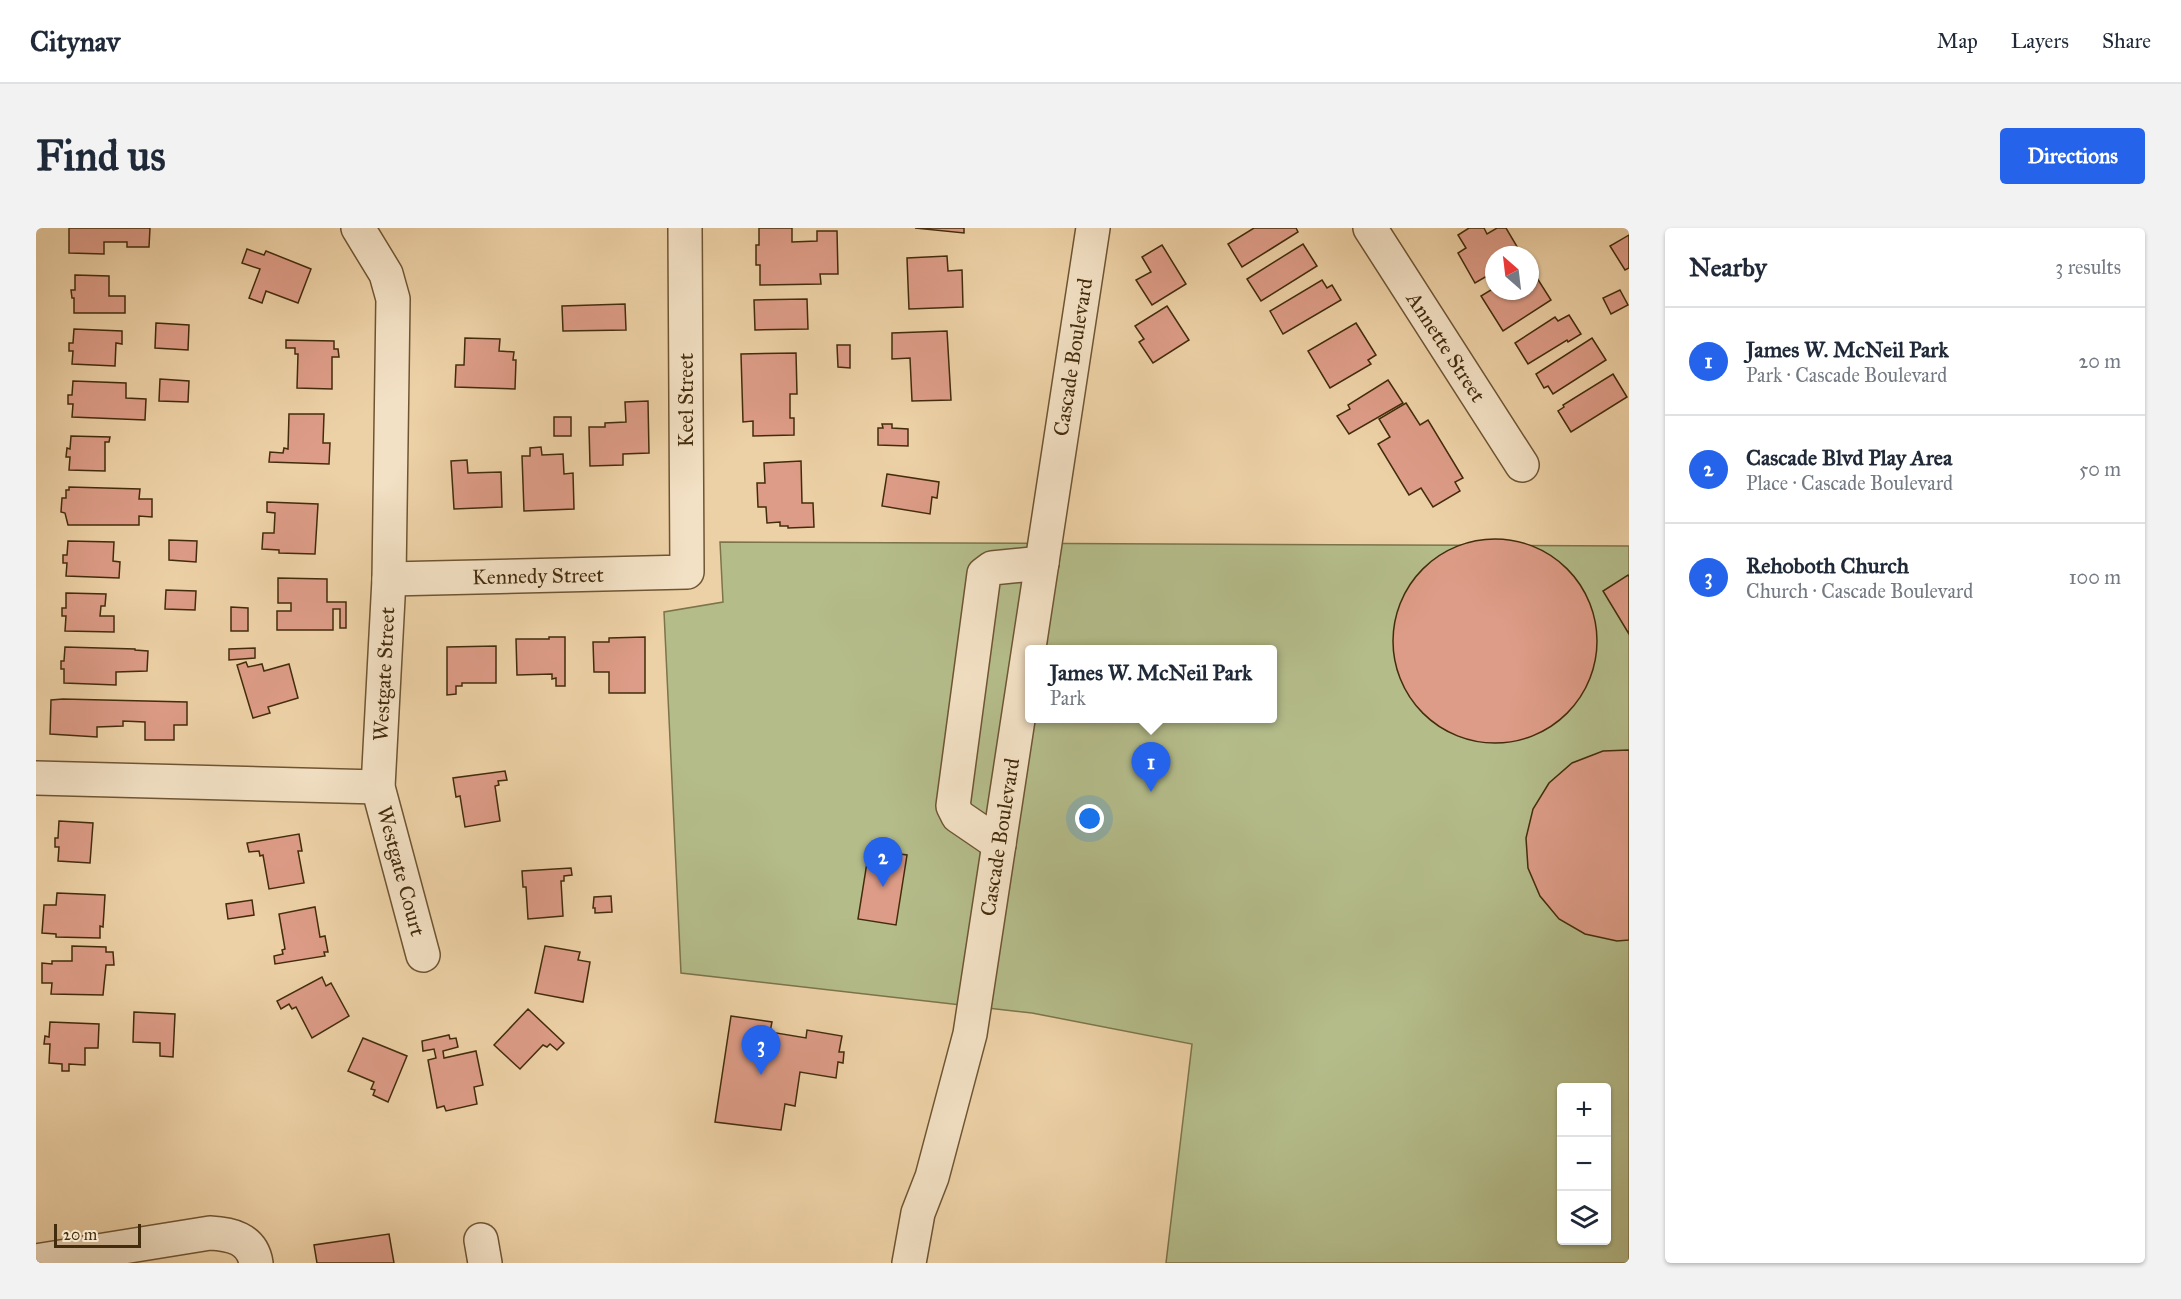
<!DOCTYPE html>
<html lang="en">
<head>
<meta charset="utf-8">
<style>
  :root { --surface:#fff; --page:#f2f2f3; --text:#1f2937; --muted:#747a83; --line:#e0e1e3; --accent:#2563eb }
  body { margin:0; font-family:"IM FELL Great Primer",serif; background:var(--page); color:var(--text) }
  .controls { position:absolute; right:18px; bottom:18px; display:grid; overflow:hidden; border-radius:6px; box-shadow:0 2px 4px #0004 }
  .controls button { width:54px; height:54px; display:grid; place-items:center; padding:0; border:0; border-bottom:2px solid var(--line); background:var(--surface); color:var(--text); font:30px sans-serif }
  .compass { position:absolute; left:1449px; top:18px; width:54px; height:54px; border-radius:50%; background:var(--surface); box-shadow:0 2px 4px #0004; rotate:332deg }
  .scale { position:absolute; left:18px; bottom:15px; width:87px; box-sizing:border-box; padding-left:6px; border:3px solid #432c0c; border-top:0; font-size:16px; line-height:21px; white-space:nowrap; color:#432c0c; -webkit-text-stroke:4px #f3e1c5; paint-order:stroke }
  .you { position:absolute; left:1054px; top:591px; width:21px; height:21px; margin:-15px; border:4px solid #fff; border-radius:50%; background:#1a73e8; box-shadow:0 0 0 9px #1a73e833 }
  .badge { display:grid; place-items:center; width:39px; height:39px; border-radius:50%; background:var(--accent); color:#fff; font-size:20px; font-weight:700 }
  .pin { position:absolute; translate:-50% -50px; filter:drop-shadow(0 2px 3px #0008) }
  .pin::after { content:''; position:absolute; top:32px; width:21px; height:18px; background:inherit; clip-path:polygon(0 0,100% 0,50% 100%) }
  .popup { position:absolute; left:989px; top:417px; width:252px; height:78px; box-sizing:border-box; display:grid; place-content:center; border-radius:6px; background:var(--surface); filter:drop-shadow(0 2px 4px #0005); font-size:20px; white-space:nowrap; color:var(--muted) }
  .popup b { font-size:22px; color:var(--text) }
  .popup::after { content:''; position:absolute; left:50%; top:100%; margin-left:-12px; border:12px solid transparent; border-top-color:var(--surface) }
  .list { margin:0; padding:0; list-style:none }
  h2 { display:flex; justify-content:space-between; align-items:center; height:78px; margin:0; padding:0 24px; font-size:26px }
  h2 small { font-size:20px; font-weight:400; color:var(--muted) }
  .list li { display:grid; grid-template-columns:39px 1fr auto; gap:18px; align-items:center; box-sizing:border-box; height:108px; padding:0 24px; border-top:2px solid var(--line) }
  .list b { display:block; font-size:22px; white-space:nowrap }
  .list p { margin:0; font-size:20px; white-space:nowrap; color:var(--muted) }
  .list em { font-size:20px; font-style:normal; color:var(--muted) }
  .icon { flex:none; width:33px; height:33px; fill:none; stroke:currentColor; stroke-width:2; stroke-linecap:round; stroke-linejoin:round }
  .map { position:relative; flex:none; width:1593px; height:1035px; overflow:hidden; border-radius:6px }
  header { display:flex; align-items:center; gap:36px; box-sizing:border-box; height:84px; padding:0 30px; background:var(--surface); border-bottom:2px solid var(--line) }
  header strong { font-size:28px }
  nav { display:flex; gap:33px; margin-inline-start:auto; font-size:21px }
  .intro { display:flex; align-items:center; justify-content:space-between; box-sizing:border-box; height:144px; padding:0 36px }
  h1 { margin:0; font-size:42px }
  .button { padding:15px 27px; border-radius:6px; background:var(--accent); color:#fff; font-size:21px; font-weight:700 }
  main { display:flex; gap:36px; padding:0 36px }
  aside { flex:1; background:var(--surface); border-radius:6px; box-shadow:0 2px 4px #0004 }
  .map>svg:first-child { display:block }
</style>
</head>
<body>
<header>
<strong>Citynav</strong>
<nav><a>Map</a><a>Layers</a><a>Share</a></nav>
</header>
<div class="intro"><h1>Find us</h1><a class="button">Directions</a></div>
<main>
<div class="map">
<svg width="1593" height="1035" viewBox="0 0 1593 1035">
  <rect width="100%" height="100%" fill="#edd1a6"/>
  <filter id="stains"><feTurbulence type="fractalNoise" baseFrequency=".00333" numOctaves="4"/><feColorMatrix values="0 0 0 0 .2 0 0 0 0 .09 0 0 0 0 .02 0 0 0 .5 -.17"/></filter>
  <radialGradient id="worn" r=".72"><stop offset=".6" stop-color="#630" stop-opacity="0"/><stop offset="1" stop-color="#630" stop-opacity=".3"/></radialGradient>
  <!-- green -->
  <path fill="#b4bc8a" stroke="#7c744b" stroke-width="1.5" fill-rule="evenodd" d="M684,314L1593,318V1035H1130L1156,816L996,785L645,745L628,384L687,374ZM994,422H1236V490H994ZM1526,860H1570V1012H1526Z"/>
  <!-- building -->
  <g fill="#dd9c87" stroke="#432c0c" stroke-width="1.5">
    <polygon points="33,0 114,0 113,19 91,19 91,14 68,14 68,26 33,25"/>
    <polygon points="723,0 756,0 756,14 781,13 781,3 801,3 802,46 784,46 785,56 724,57 724,37 720,37 720,17 723,17"/>
    <polygon points="879,0 928,0 928,5"/>
    <polygon points="1218,0 1260,0 1262,4 1206,39 1192,16"/>
    <polygon points="1433,0 1448,0 1451,6 1461,0 1470,0 1486,27 1458,27 1458,44 1439,55 1422,25 1430,20 1422,7"/>
    <polygon points="1593,7 1593,40 1589,42 1574,18"/>
    <polygon points="1267,16 1281,38 1225,73 1211,51"/>
    <polygon points="1126,17 1150,56 1116,77 1100,52 1115,44 1106,29"/>
    <polygon points="211,21 228,27 230,23 275,41 262,75 230,63 226,75 213,70 224,41 206,35"/>
    <polygon points="911,28 912,43 926,42 927,79 873,81 871,30"/>
    <polygon points="1494,39 1515,72 1467,103 1445,68 1458,60 1458,63 1494,63"/>
    <polygon points="39,47 73,48 73,68 89,68 89,85 38,85 38,70 36,70 35,62 39,62"/>
    <polygon points="1286,52 1291,60 1296,57 1305,72 1247,106 1234,83"/>
    <polygon points="1584,62 1592,77 1575,86 1567,70"/>
    <polygon points="771,71 772,101 719,102 718,72"/>
    <polygon points="589,76 590,102 527,103 526,78"/>
    <polygon points="1131,78 1153,112 1117,135 1103,114 1108,111 1099,98"/>
    <polygon points="1533,87 1545,106 1532,114 1531,112 1492,136 1479,115 1519,89 1522,93"/>
    <polygon points="120,95 153,97 152,122 119,120"/>
    <polygon points="1320,95 1340,127 1332,132 1335,136 1294,160 1272,123"/>
    <polygon points="38,101 86,103 86,116 80,115 79,138 36,136 37,123 33,123 33,115 37,115"/>
    <polygon points="911,103 915,172 876,173 874,130 856,131 856,105"/>
    <polygon points="429,110 464,111 463,123 478,124 477,132 480,132 479,161 419,159 420,137 428,137"/>
    <polygon points="1556,110 1570,132 1517,166 1512,158 1508,160 1500,146"/>
    <polygon points="250,112 298,113 298,121 302,121 303,129 296,129 296,161 261,160 262,126 259,126 259,120 250,120"/>
    <polygon points="801,117 814,117 814,140 802,139"/>
    <polygon points="760,125 761,166 754,166 754,190 758,190 758,207 717,208 717,193 707,194 705,126"/>
    <polygon points="1577,146 1591,169 1535,204 1522,183 1528,179 1527,177"/>
    <polygon points="124,151 153,153 152,174 123,173"/>
    <polygon points="1352,152 1367,175 1313,206 1301,188 1314,181 1312,177"/>
    <polygon points="37,153 90,155 90,170 110,171 109,192 36,189 37,176 32,176 32,167 36,167"/>
    <polygon points="612,173 613,225 587,226 587,237 554,238 553,199 569,199 569,195 590,194 589,174"/>
    <polygon points="1370,175 1384,197 1392,192 1427,250 1419,254 1424,263 1397,279 1385,260 1373,267 1342,216 1354,209 1343,191"/>
    <polygon points="253,186 288,186 287,215 294,215 293,236 233,234 234,224 247,225 248,220 252,221"/>
    <rect x="518" y="189" width="17" height="19"/>
    <polygon points="846,196 856,196 856,200 872,201 872,218 842,217 842,200 847,200"/>
    <polygon points="35,208 74,209 73,214 69,214 69,243 33,242 34,229 30,229 31,220 34,221"/>
    <polygon points="505,219 506,227 527,226 528,246 537,245 538,281 488,283 486,228 494,228 494,220"/>
    <polygon points="431,232 432,245 465,244 466,279 418,281 415,233"/>
    <polygon points="765,233 766,275 777,275 778,299 752,300 752,298 744,298 744,294 731,295 730,279 722,279 721,255 729,255 728,235"/>
    <polygon points="851,246 903,254 901,270 896,269 894,286 846,278"/>
    <polygon points="33,259 104,261 103,271 116,271 116,289 103,288 103,297 32,297 29,285 25,284 26,270 30,270 30,262 33,262"/>
    <polygon points="231,274 282,276 279,326 243,325 243,322 226,321 227,305 238,305 239,285 231,284"/>
    <circle cx="1459" cy="413" r="102"/>
    <polygon points="133,312 161,313 160,334 133,332"/>
    <polygon points="32,313 78,314 77,333 84,334 83,350 30,348 31,335 27,335 27,327 31,327"/>
    <polygon points="1592,347 1593,349 1593,406 1567,363"/>
    <polygon points="242,350 291,351 291,374 310,374 310,400 304,400 304,381 297,381 297,402 241,402 241,383 255,383 255,375 242,375"/>
    <polygon points="130,362 160,363 159,382 129,381"/>
    <polygon points="30,365 70,366 69,378 65,378 64,388 78,388 78,404 29,403 30,388 26,388 26,380 30,380"/>
    <polygon points="195,379 212,380 212,403 195,403"/>
    <polygon points="513,409 529,409 529,458 520,458 520,450 516,451 516,446 481,447 480,411 513,411"/>
    <polygon points="609,409 609,465 573,465 573,444 558,444 557,414 573,414 573,410"/>
    <polygon points="460,418 460,455 426,455 426,458 420,458 420,466 411,467 411,419"/>
    <polygon points="29,419 99,421 99,422 112,423 111,443 80,444 80,457 28,455 28,441 25,441 25,433 28,433"/>
    <polygon points="219,420 219,430 193,432 193,421"/>
    <polygon points="210,434 212,439 226,436 228,443 253,436 262,470 232,479 234,485 217,490 201,437"/>
    <polygon points="27,471 151,474 151,497 138,497 138,512 109,512 109,494 87,493 87,498 61,499 61,509 14,506 15,472"/>
    <polygon points="1593,522 1593,712 1581,713 1549,706 1523,691 1504,668 1492,640 1490,610 1497,581 1513,555 1536,535 1567,523"/>
    <polygon points="469,543 471,552 462,553 463,557 459,558 464,593 429,599 424,568 420,569 417,550"/>
    <polygon points="23,593 57,595 54,635 22,633 23,619 19,619 19,610 22,610"/>
    <polygon points="263,606 266,623 262,623 268,655 233,661 227,627 224,628 223,623 213,624 211,615"/>
    <polygon points="833,622 871,627 860,697 822,691"/>
    <polygon points="535,640 536,647 528,648 528,653 525,653 527,688 492,691 490,659 487,659 486,643"/>
    <polygon points="21,665 69,667 67,699 64,698 64,710 20,709 20,706 6,705 8,677 20,677"/>
    <polygon points="575,668 576,684 559,685 559,680 557,680 558,669"/>
    <polygon points="216,672 218,687 192,691 190,676"/>
    <polygon points="279,679 284,709 289,708 292,724 288,724 289,728 239,736 238,728 247,726 246,722 249,721 243,686"/>
    <polygon points="36,718 70,719 70,724 77,724 78,737 70,737 67,767 15,766 16,755 6,755 6,735 16,736 16,733 36,733"/>
    <polygon points="509,718 544,724 542,732 554,734 547,774 499,765"/>
    <polygon points="286,749 290,758 295,755 313,788 276,810 260,779 256,781 253,776 245,781 241,773"/>
    <polygon points="492,781 528,815 521,822 514,816 511,819 507,817 484,841 458,817"/>
    <polygon points="98,784 139,786 137,829 124,828 124,815 97,814"/>
    <polygon points="695,788 736,794 734,804 770,810 771,802 806,808 803,824 808,824 807,835 802,834 800,850 764,844 759,878 749,876 745,902 679,894"/>
    <polygon points="14,794 63,796 62,820 49,820 49,837 33,836 33,843 26,843 26,836 13,835 14,816 8,816 9,808 13,809"/>
    <polygon points="413,807 414,811 420,810 422,819 407,823 408,830 440,823 447,857 438,859 441,876 410,883 408,878 401,880 392,832 400,830 398,821 387,823 386,813"/>
    <polygon points="327,810 371,828 352,874 337,867 339,862 335,861 338,854 312,843"/>
    <polygon points="353,1006 358,1035 281,1035 278,1017"/>
  </g>
  <g fill="none" stroke-linecap="round" stroke-linejoin="round">
    <!-- minor casing -->
    <g stroke="#6e5532" stroke-width="36">
      <g id="minor">
        <polyline points="322,0 350,46 357,71 353,351 342,559 387,727"/>
        <polyline points="1334,0 1486,237"/>
        <polyline points="353,351 651,344 649,0"/>
        <polyline points="0,550 342,559"/>
        <polyline points="963,616 922,588 917,578 948,346 956,340 1006,335"/>
        <polyline points="445,1012 449,1035"/>
        <path d="M0,1033L174,1005C194,1006 216,1010 220,1035"/>
        <polyline points="873,1035 882,985 896,949 934,806 1057,0"/>
      </g>
    </g>
    <!-- minor -->
    <use href="#minor" stroke="#f3e1c5" stroke-width="33"/>
  </g>
  <g text-anchor="middle" stroke-width="6" stroke-linejoin="round" paint-order="stroke">
    <!-- street labels -->
    <g font-size="21" fill="#432c0c" stroke="#f3e1c5">
      <text transform="translate(1410 119) rotate(57)" y="7">Annette Street</text>
      <text transform="translate(1037 129) rotate(-81)" y="7">Cascade Boulevard</text>
      <text transform="translate(650 172) rotate(-90)" y="7">Keel Street</text>
      <text transform="translate(502 348) rotate(-1)" y="7">Kennedy Street</text>
      <text transform="translate(348 446) rotate(-87)" y="7">Westgate Street</text>
      <text transform="translate(964 609) rotate(-81)" y="7">Cascade Boulevard</text>
      <text transform="translate(365 643) rotate(75)" y="7">Westgate Court</text>
    </g>
  </g>
  <rect width="100%" height="100%" filter="url(#stains)"/>
  <rect width="100%" height="100%" fill="url(#worn)"/>
</svg>
<div class="controls">
<button>+</button>
<button>−</button>
<button><svg class="icon" aria-label="layers" viewBox="0 0 24 24"><path d="M12 4l9 5-9 5-9-5zM3 14l9 5 9-5"/></svg></button>
</div>
<svg class="compass" viewBox="-18 -18 36 36"><path d="M0-13l5 13h-10z" fill="#e53935"/><path d="M0 13l5-13h-10z" fill="#747a83"/></svg>
<div class="scale">20 m</div>
<div class="you"></div>
<div class="pin badge" style="left:1115px;top:564px">1</div>
<div class="popup"><b>James W. McNeil Park</b>Park</div>
<div class="pin badge" style="left:847px;top:659px">2</div>
<div class="pin badge" style="left:725px;top:847px">3</div>
</div>
<aside>
<h2>Nearby<small>3 results</small></h2>
<ul class="list">
<li><span class="badge">1</span><div><b>James W. McNeil Park</b><p>Park · Cascade Boulevard</p></div><em>20 m</em></li>
<li><span class="badge">2</span><div><b>Cascade Blvd Play Area</b><p>Place · Cascade Boulevard</p></div><em>50 m</em></li>
<li><span class="badge">3</span><div><b>Rehoboth Church</b><p>Church · Cascade Boulevard</p></div><em>100 m</em></li>
</ul>
</aside>
</main>
</body>
</html>
